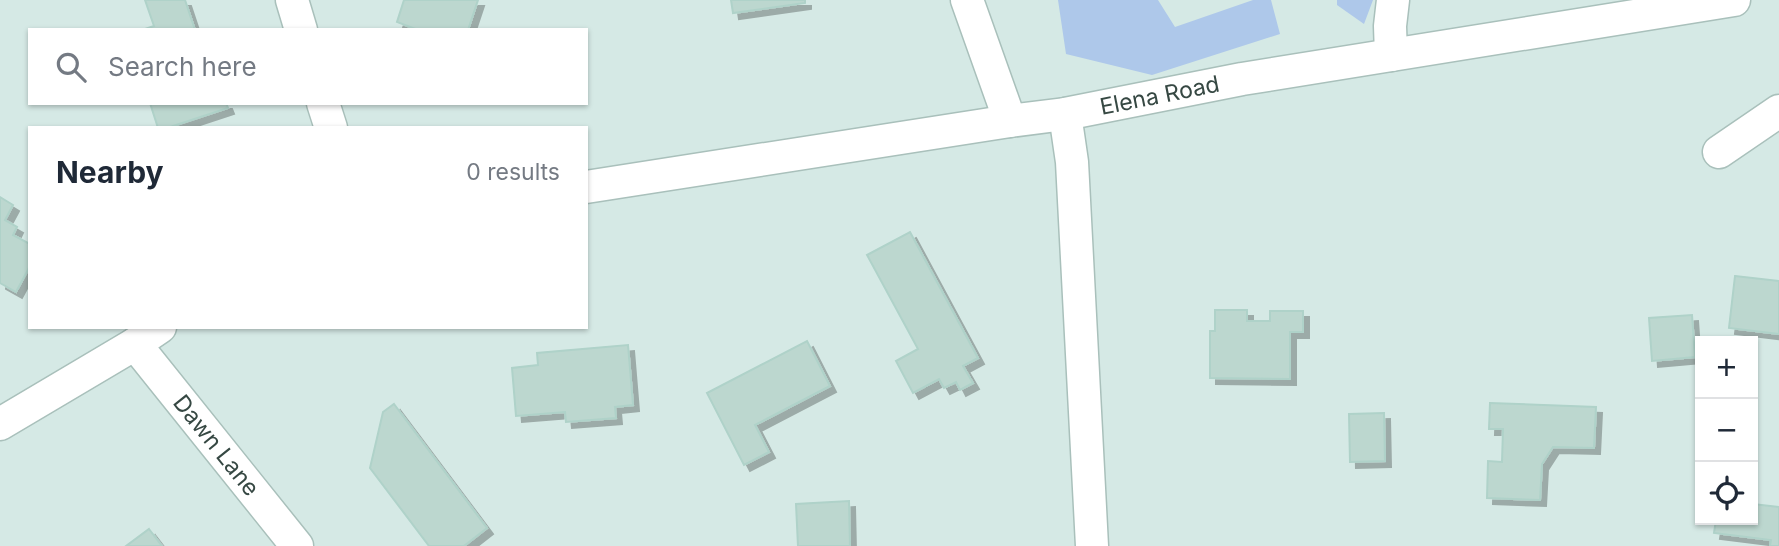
<!DOCTYPE html>
<html lang="en">
<head>
<meta charset="utf-8">
<style>
  :root { --surface:#fff; --page:#f2f2f3; --text:#1f2937; --muted:#747a83; --line:#e0e1e3 }
  body { margin:0; font-family:Inter,sans-serif; background:var(--page); color:var(--text) }
  .controls { position:absolute; right:21px; bottom:21px; display:grid; overflow:hidden; border-radius:0px; box-shadow:0 2px 5px #0004 }
  .controls button { width:63px; height:63px; display:grid; place-items:center; padding:0; border:0; border-bottom:2px solid var(--line); background:var(--surface); color:var(--text); font:35px sans-serif }
  .list { margin:0; padding:0; list-style:none }
  h2 { display:flex; justify-content:space-between; align-items:center; height:91px; margin:0; padding:0 28px; font-size:30px }
  h2 small { font-size:23px; font-weight:400; color:var(--muted) }
  .icon { flex:none; width:38px; height:38px; fill:none; stroke:currentColor; stroke-width:2; stroke-linecap:round; stroke-linejoin:round }
  .map { position:relative; flex:none; width:1779px; height:546px; overflow:hidden }
  .search { position:absolute; background:var(--surface); box-shadow:0 2px 5px #0004; left:28px; top:28px; width:560px; height:77px; display:flex; align-items:center; gap:18px; box-sizing:border-box; padding:0 24px; border-radius:0px; color:var(--muted); font-size:26px }
  .panel { position:absolute; background:var(--surface); box-shadow:0 2px 5px #0004; left:28px; top:126px; width:560px; height:203px; border-radius:0px }
  .map>svg:first-child { display:block }
</style>
</head>
<body>
<div class="map">
<svg width="1779" height="546" viewBox="0 0 1779 546">
  <defs>
    <filter id="shadow"><feDropShadow dx="6" dy="6" stdDeviation="0" flood-color="#0004"/></filter>
  </defs>
  <rect width="100%" height="100%" fill="#e7f4f2"/>
  <!-- residential -->
  <path fill="#d5e9e5" fill-rule="evenodd" d="M0,0H1779V546H0ZM30,30H586V103H30ZM30,128H586V327H30ZM1700,341H1753V520H1700Z"/>
  <!-- green -->
  <g fill="#aec8ea">
    <polygon points="1058,0 1158,0 1175,27 1253,0 1271,0 1280,34 1152,75 1066,54"/>
    <polygon points="1337,0 1373,0 1364,24 1337,5"/>
  </g>
  <!-- building -->
  <g fill="#bcd7cf" stroke="#afd2c9" stroke-width="2" filter="url(#shadow)">
    <polygon points="145,0 185,0 195,30 142,30 154,26"/>
    <polygon points="404,0 478,0 468,30 418,30 397,22"/>
    <polygon points="731,0 805,0 805,3 733,13"/>
    <polygon points="150,103 226,103 228,108 167,128 158,128"/>
    <polygon points="0,197 13,205 5,220 17,227 13,235 30,244 30,266 16,292 0,283"/>
    <polygon points="910,232 978,358 963,366 973,383 960,390 956,382 944,388 939,379 913,393 896,361 918,349 867,255"/>
    <polygon points="1735,276 1779,281 1779,334 1729,328"/>
    <polygon points="1215,310 1247,310 1247,321 1270,321 1270,311 1303,311 1303,332 1290,332 1290,379 1210,378 1210,331 1215,331"/>
    <polygon points="1692,315 1695,357 1652,361 1649,318"/>
    <polygon points="807,341 830,386 755,425 769,452 744,465 707,393"/>
    <polygon points="628,345 633,405 615,407 616,418 566,422 565,412 516,416 512,368 538,365 537,353"/>
    <polygon points="1490,403 1596,407 1594,448 1553,447 1542,464 1540,500 1487,498 1488,461 1502,462 1503,429 1489,429"/>
    <polygon points="394,404 487,528 464,546 429,546 370,468 383,412"/>
    <polygon points="1384,413 1385,461 1350,462 1349,414"/>
    <polygon points="849,501 850,546 798,546 796,504"/>
    <polygon points="1753,504 1779,507 1779,546 1770,546 1771,540 1714,533 1716,520 1753,520"/>
    <polygon points="149,529 162,546 126,546"/>
  </g>
  <g fill="none" stroke-linecap="round" stroke-linejoin="round">
    <!-- minor casing -->
    <g stroke="#a9c0bb" stroke-width="35">
      <g id="minor">
        <polyline points="292,0 301,30"/>
        <polyline points="967,0 1010,121"/>
        <polyline points="1391,55 1390,26 1393,0"/>
        <polyline points="323,103 331,128"/>
        <polyline points="1065,114 1072,162 1092,546"/>
        <polyline points="1719,152 1779,111"/>
        <path id="s1" d="M586,187L1010,121L1065,114L1242,79L1734,0"/>
        <path id="s2" d="M135,344L297,546"/>
        <polyline points="0,424 135,344 160,327"/>
      </g>
    </g>
    <!-- minor -->
    <use href="#minor" stroke="#fff" stroke-width="32"/>
  </g>
  <g text-anchor="middle" stroke-width="6" stroke-linejoin="round" paint-order="stroke">
    <!-- street labels -->
    <g font-size="23" fill="#364843" stroke="#fff">
      <text dy="8" stroke="none"><textPath href="#s1" startOffset="581">Elena Road</textPath></text>
      <text dy="8" stroke="none"><textPath href="#s2" startOffset="130">Dawn Lane</textPath></text>
    </g>
  </g>
</svg>
<div class="controls">
<button>+</button>
<button>−</button>
<button><svg class="icon" aria-label="locate" viewBox="0 0 24 24"><circle cx="12" cy="12" r="6"/><path d="M12 2v4M12 18v4M2 12h4M18 12h4"/></svg></button>
</div>
<div class="search"><svg class="icon" aria-label="search" viewBox="0 0 24 24"><circle cx="10" cy="10" r="6"/><path d="M15 15l6 6"/></svg>Search here</div>
<section class="panel">
<h2>Nearby<small>0 results</small></h2>
<ul class="list">
</ul>
</section>
</div>
</body>
</html>
